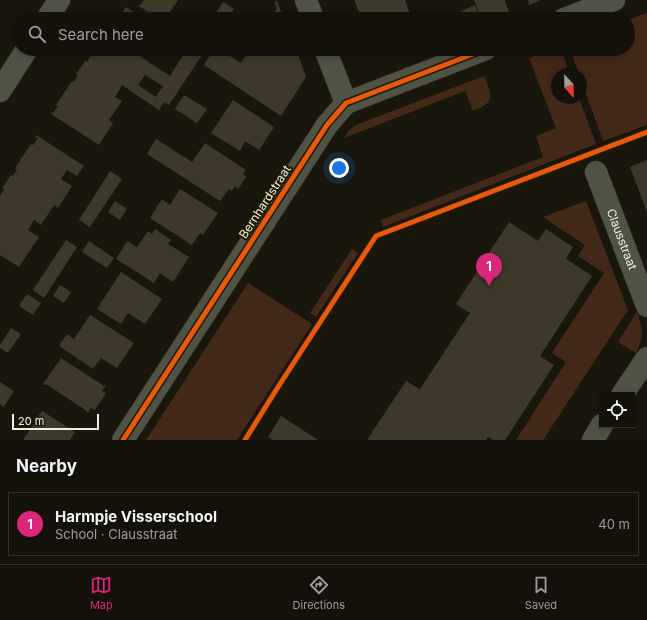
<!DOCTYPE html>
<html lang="en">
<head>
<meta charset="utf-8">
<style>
  :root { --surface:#131109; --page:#1c1a12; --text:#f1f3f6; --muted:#9d9d9c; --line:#32312a; --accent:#db2777 }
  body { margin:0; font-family:Inter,sans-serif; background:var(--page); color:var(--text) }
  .controls { position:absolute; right:12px; bottom:12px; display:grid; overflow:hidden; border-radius:0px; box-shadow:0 2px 6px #0003 }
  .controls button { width:36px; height:36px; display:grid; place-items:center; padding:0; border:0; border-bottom:1px solid var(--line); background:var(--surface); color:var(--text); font:20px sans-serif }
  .compass { position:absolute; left:551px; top:68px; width:36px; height:36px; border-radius:50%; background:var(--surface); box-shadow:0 2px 6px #0003; rotate:158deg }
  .scale { position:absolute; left:12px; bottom:10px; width:87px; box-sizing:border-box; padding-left:4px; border:2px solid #efeddf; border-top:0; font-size:11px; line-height:14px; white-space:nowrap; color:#efeddf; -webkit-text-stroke:3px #1f1b06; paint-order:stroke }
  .you { position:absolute; left:339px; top:168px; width:14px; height:14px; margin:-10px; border:3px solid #fff; border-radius:50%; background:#1a73e8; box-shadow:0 0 0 6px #1a73e833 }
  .badge { display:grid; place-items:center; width:26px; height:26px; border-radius:50%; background:var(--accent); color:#fff; font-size:13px; font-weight:700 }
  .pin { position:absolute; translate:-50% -33px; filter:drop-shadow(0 1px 2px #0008) }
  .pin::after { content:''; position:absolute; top:21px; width:14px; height:12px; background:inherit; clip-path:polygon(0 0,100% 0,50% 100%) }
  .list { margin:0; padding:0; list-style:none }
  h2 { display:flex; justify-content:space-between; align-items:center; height:52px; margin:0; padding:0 16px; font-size:17px }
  h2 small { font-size:13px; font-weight:400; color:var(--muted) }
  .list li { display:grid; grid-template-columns:26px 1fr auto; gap:12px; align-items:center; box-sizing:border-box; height:64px; margin:0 8px 8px; padding:0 8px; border:1px solid var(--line); border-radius:0px }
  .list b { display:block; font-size:15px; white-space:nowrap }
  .list p { margin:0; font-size:13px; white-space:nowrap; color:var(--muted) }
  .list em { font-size:13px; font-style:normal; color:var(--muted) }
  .icon { flex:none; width:22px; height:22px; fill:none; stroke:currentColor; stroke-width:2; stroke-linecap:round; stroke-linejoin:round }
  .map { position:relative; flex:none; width:647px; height:440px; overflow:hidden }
  .search { position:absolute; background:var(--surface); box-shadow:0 2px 6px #0003; left:12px; right:12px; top:12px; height:44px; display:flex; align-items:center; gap:10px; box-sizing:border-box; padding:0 14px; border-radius:22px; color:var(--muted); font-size:15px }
  .sheet { height:124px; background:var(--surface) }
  nav { display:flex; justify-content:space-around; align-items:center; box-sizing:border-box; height:56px; border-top:1px solid var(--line); background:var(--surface); font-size:11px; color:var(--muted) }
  nav a { display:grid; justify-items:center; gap:2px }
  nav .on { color:var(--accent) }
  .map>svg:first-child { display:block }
</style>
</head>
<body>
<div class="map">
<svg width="647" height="440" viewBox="0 0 647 440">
  <rect width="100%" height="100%" fill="#19170c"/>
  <!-- green -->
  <g fill="#432919">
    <polygon points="647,13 647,125 603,141 581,80 581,74 579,74 570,49 628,49 628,20"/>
    <polygon points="554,49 561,49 570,74 557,74 557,98 579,98 596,144 383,227 381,220 543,157 536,136 556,128 529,58"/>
    <path d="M484,76C492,96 496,102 473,111L465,91L344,138C349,130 351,127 361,123Z"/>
    <polygon points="586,201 628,310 543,440 516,440 566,362 552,353 604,273 578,256 585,245 543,217"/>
    <polygon points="352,249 358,253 316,317 310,313"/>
    <polygon points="248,283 312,324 237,440 146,440"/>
    <path d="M637,312C643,331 644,335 636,353L618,342Z"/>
  </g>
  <!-- building -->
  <g fill="#3e382a" fill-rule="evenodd">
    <polygon points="144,0 178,0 165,19 159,19 139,6"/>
    <polygon points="354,0 405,0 410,14 418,12 420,19 362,19"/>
    <polygon points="474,0 505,0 509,12 492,19 481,19"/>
    <polygon points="528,0 541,0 529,5"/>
    <polygon points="277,1 284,19 270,19 277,8 274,2"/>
    <polygon points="223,2 234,9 227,19 223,19 217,15 222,19 206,19 210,11 215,14"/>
    <polygon points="475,5 480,19 461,19 459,12"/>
    <polygon points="126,7 145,19 115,19 117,16 115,14 116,13 120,16"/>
    <path d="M92,49H146L141,57L170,76L187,49H192L202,55L169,105L164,102L159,110L122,85L115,97L122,101L109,120L113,123L99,145L51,114L52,112L53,113L58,106L56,105L72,81L74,82L78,75L76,74L85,61L87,62L91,56L89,54ZM145,75L163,86L156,97L138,85Z"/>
    <polygon points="214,49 219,49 241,63 250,49 296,49 306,77 281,116 204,65"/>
    <polygon points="373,49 394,49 376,56"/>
    <polygon points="184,95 207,109 197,123 175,109"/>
    <polygon points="233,100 274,127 259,150 245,141 240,151 211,133"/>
    <polygon points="36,135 84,166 77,176 67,170 61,179 72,186 58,208 54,205 41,225 34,220 28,230 39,237 19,267 0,255 0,196 4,189 2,188 11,175 13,176 17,170 15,168 31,144 33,145 38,138 35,137"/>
    <polygon points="156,139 192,162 205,143 246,170 243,174 246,177 238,189 235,186 232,191 229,189 220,201 147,154"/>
    <polygon points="647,160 647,212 630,167"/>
    <polygon points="110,171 122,179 90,227 79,220"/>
    <polygon points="180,189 218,213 203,235 200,233 192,245 150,218 162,199 170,205"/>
    <polygon points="115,201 127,209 120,220 108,212"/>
    <polygon points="509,222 538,241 546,229 573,247 566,259 592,276 540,356 554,365 505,440 493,440 488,437 486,440 367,440 406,381 420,389 470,313 456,304"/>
    <polygon points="155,229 171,240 168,244 189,257 173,282 160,273 154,283 116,259 127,241 137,247 148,231 152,234"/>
    <polygon points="66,240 77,247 44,298 33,290"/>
    <polygon points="89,241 114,258 107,268 82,252"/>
    <polygon points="121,272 162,299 145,324 128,313 121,324 97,309"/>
    <polygon points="60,285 71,292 64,303 53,296"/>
    <polygon points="27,294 41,303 33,315 19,306"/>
    <polygon points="90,315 134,343 117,368 101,358 93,369 59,346 67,334 74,339"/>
    <polygon points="11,328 21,334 8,353 0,348 0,345"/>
    <polygon points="61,358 104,386 104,385 106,385 102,391 106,393 95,410 91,408 88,413 87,412 87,411 46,384 45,385 43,384"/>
    <polygon points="0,382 14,391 4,407 0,404"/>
    <polygon points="42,411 75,432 70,440 23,440"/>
    <polygon points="281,416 318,440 273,440 268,437"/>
  </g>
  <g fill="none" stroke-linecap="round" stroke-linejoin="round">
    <!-- minor casing -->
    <g stroke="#323026" stroke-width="23">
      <g id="minor">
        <polyline points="306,0 313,19"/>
        <polyline points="47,19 59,0"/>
        <polyline points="564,19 614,0"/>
        <polyline points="325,49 346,103"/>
        <polyline points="0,91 27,49"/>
        <path id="s1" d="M596,172L647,306"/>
        <polyline points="622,395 647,358"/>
        <polyline points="123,440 327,125 346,103 486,49"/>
        <polyline points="593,440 602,425"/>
      </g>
    </g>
    <!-- minor -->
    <use href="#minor" stroke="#505244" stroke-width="22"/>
    <!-- cycleway casing -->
    <g stroke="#1f1b06" stroke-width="8">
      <g id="cycleway">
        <polyline points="123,440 327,125 346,103 486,49"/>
        <polyline points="245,440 278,387 376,236 647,132"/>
      </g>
    </g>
    <!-- cycleway -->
    <use href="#cycleway" stroke="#e8590c" stroke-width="5"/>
  </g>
  <g text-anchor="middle" stroke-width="4" stroke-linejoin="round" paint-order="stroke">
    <!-- street labels -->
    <g font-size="12" fill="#efeddf" stroke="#1f1b06">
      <text transform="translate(265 202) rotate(-57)" y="4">Bernhardstraat</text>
      <text dy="4" stroke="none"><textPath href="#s1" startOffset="72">Clausstraat</textPath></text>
    </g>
  </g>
</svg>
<div class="controls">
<button><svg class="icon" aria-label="locate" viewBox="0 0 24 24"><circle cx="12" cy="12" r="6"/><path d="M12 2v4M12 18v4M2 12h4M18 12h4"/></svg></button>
</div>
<svg class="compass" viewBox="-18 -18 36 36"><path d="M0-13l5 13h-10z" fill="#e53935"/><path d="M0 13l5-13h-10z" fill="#9d9d9c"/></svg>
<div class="scale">20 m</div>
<div class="you"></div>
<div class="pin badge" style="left:489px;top:286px">1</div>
<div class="search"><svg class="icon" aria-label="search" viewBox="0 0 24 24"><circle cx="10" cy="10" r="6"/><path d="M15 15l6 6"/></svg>Search here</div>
</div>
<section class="sheet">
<h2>Nearby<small></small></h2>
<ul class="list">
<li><span class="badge">1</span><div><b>Harmpje Visserschool</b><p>School · Clausstraat</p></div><em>40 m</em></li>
</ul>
</section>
<nav>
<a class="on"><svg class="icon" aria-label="map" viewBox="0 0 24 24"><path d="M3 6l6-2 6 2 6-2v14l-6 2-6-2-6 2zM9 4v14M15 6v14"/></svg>Map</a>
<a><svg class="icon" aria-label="directions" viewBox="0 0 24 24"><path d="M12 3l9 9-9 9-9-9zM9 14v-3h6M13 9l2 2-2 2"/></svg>Directions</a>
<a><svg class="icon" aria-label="saved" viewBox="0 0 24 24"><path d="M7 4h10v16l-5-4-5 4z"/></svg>Saved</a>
</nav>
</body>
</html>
